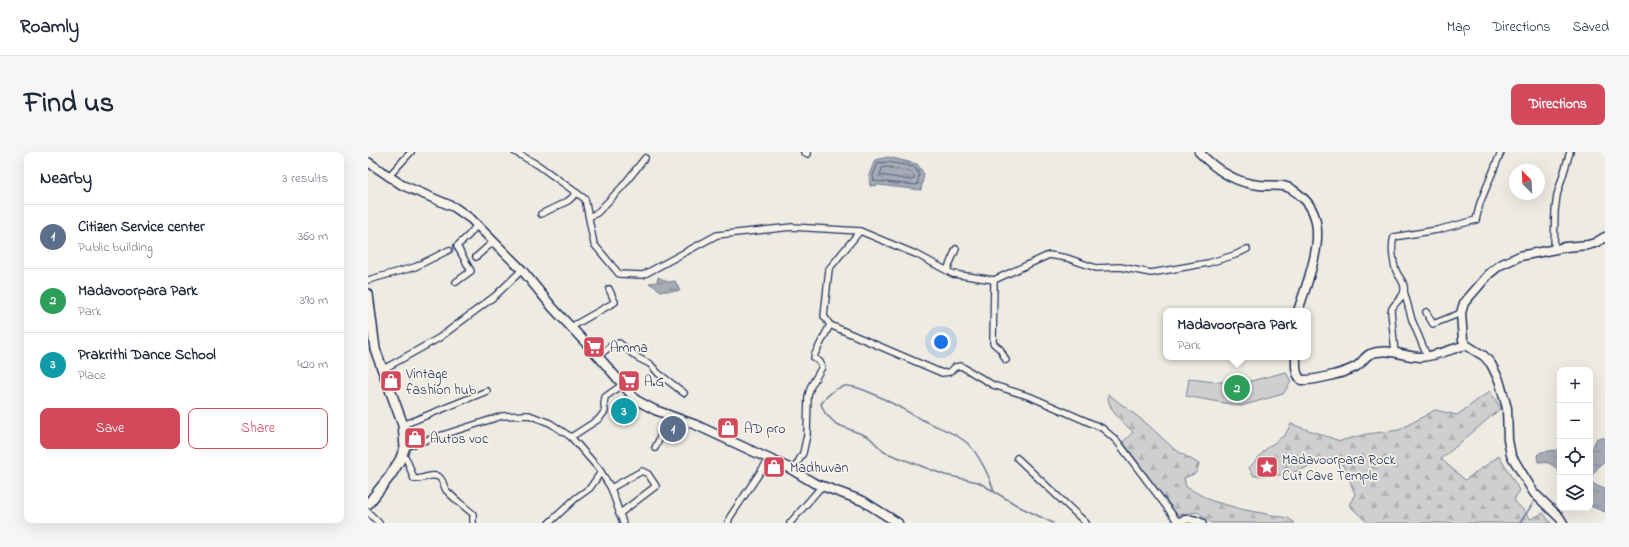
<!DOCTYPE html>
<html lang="en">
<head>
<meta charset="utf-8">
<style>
  :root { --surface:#fff; --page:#f6f6f7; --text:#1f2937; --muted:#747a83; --line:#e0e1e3; --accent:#d1495b }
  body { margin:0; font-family:"Indie Flower",sans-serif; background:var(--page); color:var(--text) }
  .controls { position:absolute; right:12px; bottom:12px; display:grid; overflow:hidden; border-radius:8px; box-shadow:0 4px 16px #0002 }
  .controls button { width:36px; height:36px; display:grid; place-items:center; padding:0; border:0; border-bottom:1px solid var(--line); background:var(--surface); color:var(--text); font:20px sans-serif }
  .compass { position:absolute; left:1141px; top:12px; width:36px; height:36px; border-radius:50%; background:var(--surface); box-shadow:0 4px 16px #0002; rotate:336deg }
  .you { position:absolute; left:573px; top:190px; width:14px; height:14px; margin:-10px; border:3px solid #fff; border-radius:50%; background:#1a73e8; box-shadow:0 0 0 6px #1a73e833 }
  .badge { display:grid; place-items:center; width:26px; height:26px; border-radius:50%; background:var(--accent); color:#fff; font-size:13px; font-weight:700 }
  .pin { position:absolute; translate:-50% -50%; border:2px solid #fff; box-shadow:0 1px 4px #0006 }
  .popup { position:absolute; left:795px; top:156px; width:148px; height:52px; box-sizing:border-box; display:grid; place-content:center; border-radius:8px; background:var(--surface); filter:drop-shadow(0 1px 3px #0005); font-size:13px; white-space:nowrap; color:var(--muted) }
  .popup b { font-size:15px; color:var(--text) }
  .popup::after { content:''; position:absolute; left:50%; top:100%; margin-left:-8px; border:8px solid transparent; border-top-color:var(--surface) }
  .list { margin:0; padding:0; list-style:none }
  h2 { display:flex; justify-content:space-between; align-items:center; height:52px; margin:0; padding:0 16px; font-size:17px }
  h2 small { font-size:13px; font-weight:400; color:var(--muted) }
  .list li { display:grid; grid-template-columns:26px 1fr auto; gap:12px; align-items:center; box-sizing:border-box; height:64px; padding:0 16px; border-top:1px solid var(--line) }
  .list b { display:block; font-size:15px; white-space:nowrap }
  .list p { margin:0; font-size:13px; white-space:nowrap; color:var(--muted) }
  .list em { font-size:13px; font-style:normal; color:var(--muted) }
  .actions { display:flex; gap:8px; padding:12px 16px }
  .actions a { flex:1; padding:9px 0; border:1px solid var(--accent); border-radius:8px; text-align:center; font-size:14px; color:var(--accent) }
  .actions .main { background:var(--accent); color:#fff }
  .icon { flex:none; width:22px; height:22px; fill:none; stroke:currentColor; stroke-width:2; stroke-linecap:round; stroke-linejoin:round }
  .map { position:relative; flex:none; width:1237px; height:371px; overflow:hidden; border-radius:8px }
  header { display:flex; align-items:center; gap:24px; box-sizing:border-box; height:56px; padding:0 20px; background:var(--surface); border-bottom:1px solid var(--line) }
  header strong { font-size:19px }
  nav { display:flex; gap:22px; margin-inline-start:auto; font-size:14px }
  .intro { display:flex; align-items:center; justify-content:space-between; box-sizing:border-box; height:96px; padding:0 24px }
  h1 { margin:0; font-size:28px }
  .button { padding:10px 18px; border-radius:8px; background:var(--accent); color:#fff; font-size:14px; font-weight:700 }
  main { display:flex; gap:24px; padding:0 24px }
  aside { flex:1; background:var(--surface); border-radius:8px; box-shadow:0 4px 16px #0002 }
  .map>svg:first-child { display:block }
</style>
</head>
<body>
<header>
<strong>Roamly</strong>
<nav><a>Map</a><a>Directions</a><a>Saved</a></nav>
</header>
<div class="intro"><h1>Find us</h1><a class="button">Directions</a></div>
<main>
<aside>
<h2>Nearby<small>3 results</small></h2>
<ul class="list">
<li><span class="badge" style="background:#5c6f8a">1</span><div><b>Citizen Service center</b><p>Public building</p></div><em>360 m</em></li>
<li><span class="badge" style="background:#2e9e5b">2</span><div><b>Madavoorpara Park</b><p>Park</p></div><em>390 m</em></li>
<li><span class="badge" style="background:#0f9aa8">3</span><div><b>Prakrithi Dance School</b><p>Place</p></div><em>420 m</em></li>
</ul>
<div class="actions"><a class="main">Save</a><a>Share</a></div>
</aside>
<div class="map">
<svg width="1237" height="371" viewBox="0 0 1237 371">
  <defs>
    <pattern id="forest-firs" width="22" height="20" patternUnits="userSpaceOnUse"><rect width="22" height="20" fill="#cfcfcf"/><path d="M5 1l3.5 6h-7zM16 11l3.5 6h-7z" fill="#b1b2b4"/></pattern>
    <pattern id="water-ripples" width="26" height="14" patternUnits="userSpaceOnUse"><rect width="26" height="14" fill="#a6abb5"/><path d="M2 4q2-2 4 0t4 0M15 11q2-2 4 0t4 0" fill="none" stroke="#868c96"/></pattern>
  </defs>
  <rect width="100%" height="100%" fill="#eeebe2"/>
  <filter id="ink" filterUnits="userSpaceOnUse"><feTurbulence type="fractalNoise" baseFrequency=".025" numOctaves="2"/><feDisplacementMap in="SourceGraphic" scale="8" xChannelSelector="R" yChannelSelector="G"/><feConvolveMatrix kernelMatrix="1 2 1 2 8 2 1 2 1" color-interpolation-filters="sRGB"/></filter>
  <g filter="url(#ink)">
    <!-- forest -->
    <g fill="url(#forest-firs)" stroke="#757f96">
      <path d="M1122,239L1133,256L1073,307L1097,328L1131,304L1151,338L1146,348L1163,367L1175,361L1183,371H1000L981,353L987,342L976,314C956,304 938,318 918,322C908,324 897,323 886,324L881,316L899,296L917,283L923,272L972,289L999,282L1031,278L1067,258L1089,263Z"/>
      <path d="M740,242L778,271L806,297L831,312L828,321L816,326L818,335L844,349L877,358L920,366L927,371H843L830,360L809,363L755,290L765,280C754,269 739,258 740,242Z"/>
    </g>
    <!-- green -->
    <polygon fill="#cfcfcf" stroke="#757f96" points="918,220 923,230 915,242 873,254 818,244 821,227 847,230 879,230"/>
    <!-- water -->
    <g fill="url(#water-ripples)" stroke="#6e7992">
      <polygon points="520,5 549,12 556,22 553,38 511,33 502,34 501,23 507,8"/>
      <polygon points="290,125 300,130 307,129 312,139 293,139 281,131 289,130"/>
      <polygon points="1229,286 1237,286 1237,308 1232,313 1222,326 1222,301"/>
      <path d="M1189,298L1192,300V321C1186,313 1180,309 1170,310L1169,303L1173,300Z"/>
      <polygon points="1222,329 1229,334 1237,337 1237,360 1222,354"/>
    </g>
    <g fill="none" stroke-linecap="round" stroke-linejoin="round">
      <!-- shore -->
      <g stroke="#536181" stroke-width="1">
        <polygon points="520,10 547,15 551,23 549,33 506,29 505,24 510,11"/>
        <polygon points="520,15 543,20 546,24 546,27 543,28 512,23 514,16"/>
      </g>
      <!-- stream -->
      <g stroke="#6e7992" stroke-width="1.5">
        <path d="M626,340C622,325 610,300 598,290C586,280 571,276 557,269C540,261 495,232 477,234C466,236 459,243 453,252L457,261L468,272L501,285L516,300L577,323L610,330L652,355L685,371"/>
        <polyline points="1152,371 1167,348"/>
      </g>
      <!-- minor casing -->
      <g stroke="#1b2f5e" stroke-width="8">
        <g id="minor">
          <polyline points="147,0 170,13 217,47 226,92 251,122 275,123 349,83 424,75 492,79 550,103 585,122 626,128 681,103 699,106 728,116 752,115 783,121 840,111 867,103 879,97"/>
          <polyline points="436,0 440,2"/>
          <polyline points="20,25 43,0"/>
          <polyline points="173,62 200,49 209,41"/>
          <polyline points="221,65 229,61 254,35 277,6"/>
          <polyline points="1186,97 1187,59 1189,43 1202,0"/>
          <polyline points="108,105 126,89"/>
          <polyline points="579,118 588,97"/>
          <polyline points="0,128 47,115 81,98"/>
          <polyline points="626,128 625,191 632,197 638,208"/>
          <polyline points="88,130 103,119 89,94 100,84 109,73"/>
          <polyline points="1036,139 1044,168 1059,204"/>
          <polyline points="1058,160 1065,172 1093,161"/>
          <polyline points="462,173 574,221 582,220 587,215 593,214 625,233 663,245 734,276 749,289 810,370"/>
          <polyline points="203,175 247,150 241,137"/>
          <path d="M1027,201L1023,159C1026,150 1034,148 1036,139C1038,130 1029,124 1027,116C1025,107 1023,93 1026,85L1069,78L1108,68L1112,51L1133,0"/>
          <polyline points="230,204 243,194 251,191 270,206 282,212 290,221 316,241"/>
          <polyline points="14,218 71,186 127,144 154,118"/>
          <polyline points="35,273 119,239"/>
          <polyline points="203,285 231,267 237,259 236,252 237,245 254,233"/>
          <polyline points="37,295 134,264 161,263 182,271 203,285 231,317 243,336 255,371"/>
          <path d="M287,296C293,285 296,274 301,263"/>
          <path d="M34,302L39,308L46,327C54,328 60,322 68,324C75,325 75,333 78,338C86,347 96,354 105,362V371"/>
          <polyline points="649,306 718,371"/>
          <polyline points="425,319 435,301 439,283 440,244 443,234 454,215 452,210 446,206 447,202 462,173 456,164 461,117 492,79"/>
          <polyline points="243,336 274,319 280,322 288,334 251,362"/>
          <polyline points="0,360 11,371"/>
          <polyline points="181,371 208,346 222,336 233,320"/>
          <polyline points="360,371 362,365 401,307"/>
          <polyline points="422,371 454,334"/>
        </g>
      </g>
      <!-- tertiary casing -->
      <g stroke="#1b2f5e" stroke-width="10">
        <path id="tertiary" d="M808,371C817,366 824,366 834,371"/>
      </g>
      <!-- secondary casing -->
      <g stroke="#1b2f5e" stroke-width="11">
        <g id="secondary">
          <path d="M831,0C847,17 867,31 891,33C899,34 907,33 915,34C923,35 930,41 936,47C964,74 940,127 930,159"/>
          <polyline points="0,10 34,33 86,55 103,67 154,118 185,156 230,204 268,248 287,258 328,273 421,316 446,331 495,349 530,371"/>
          <path d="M928,205C928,214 927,221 933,228C945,229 978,221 989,214C994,211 996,205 1002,202C1019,195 1037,205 1053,205C1069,204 1083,197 1098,193"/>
          <polyline points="1195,371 1192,366 1166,341 1143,303 1140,288 1139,256 1131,228 1123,212 1116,204 1098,193 1095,188 1093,161 1096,151 1121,122 1132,113 1152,104 1198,95 1220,93 1227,91 1237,85"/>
        </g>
      </g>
      <!-- primary casing -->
      <g stroke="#1b2f5e" stroke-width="12">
        <polyline id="primary" points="0,142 7,197 35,273 37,295 32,308 22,324 0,352"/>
      </g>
      <!-- minor -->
      <use href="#minor" stroke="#f7f3e8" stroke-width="5.5"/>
      <!-- tertiary -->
      <use href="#tertiary" stroke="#f7f3e8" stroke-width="7"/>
      <!-- secondary -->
      <use href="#secondary" stroke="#f7f3e8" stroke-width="8"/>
      <!-- primary -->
      <use href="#primary" stroke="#f7f3e8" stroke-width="9"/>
    </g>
  </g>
  <!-- icons -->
  <defs>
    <g id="supermarket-square" transform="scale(1.15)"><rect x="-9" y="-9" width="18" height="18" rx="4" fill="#d1495b" stroke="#f7f3e8"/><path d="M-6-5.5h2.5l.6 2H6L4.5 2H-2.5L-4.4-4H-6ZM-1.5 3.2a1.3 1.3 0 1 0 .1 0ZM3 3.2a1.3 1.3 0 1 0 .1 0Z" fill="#fff"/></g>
    <g id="shop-square" transform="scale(1.15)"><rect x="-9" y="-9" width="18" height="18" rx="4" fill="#d1495b" stroke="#f7f3e8"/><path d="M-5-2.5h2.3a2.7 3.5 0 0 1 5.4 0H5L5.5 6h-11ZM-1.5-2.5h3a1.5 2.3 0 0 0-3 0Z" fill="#fff"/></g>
    <g id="sight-square" transform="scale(1.15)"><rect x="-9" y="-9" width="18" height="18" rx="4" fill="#d1495b" stroke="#f7f3e8"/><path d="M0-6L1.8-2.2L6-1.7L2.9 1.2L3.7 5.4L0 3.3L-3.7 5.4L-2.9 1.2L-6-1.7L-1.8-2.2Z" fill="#fff"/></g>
  </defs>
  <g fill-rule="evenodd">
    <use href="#supermarket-square" x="226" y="195"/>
    <use href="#shop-square" x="23" y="229"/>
    <use href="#supermarket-square" x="261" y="229"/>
    <use href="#shop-square" x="360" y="276"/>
    <use href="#shop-square" x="47" y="286"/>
    <use href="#shop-square" x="406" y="315"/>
    <use href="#sight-square" x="899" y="315"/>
  </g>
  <g text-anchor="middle" stroke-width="3.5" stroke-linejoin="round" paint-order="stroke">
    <!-- poi labels -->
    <g font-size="14" fill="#1b2f5e" stroke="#f7f3e8" text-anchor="start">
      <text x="242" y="200">Amma</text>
      <text x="38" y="226">Vintage<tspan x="38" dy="16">fashion hub</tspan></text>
      <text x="276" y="234">A.G</text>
      <text x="376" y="281">AD pro</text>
      <text x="62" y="291">Autos voc</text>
      <text x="914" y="312">Madavoorpara Rock<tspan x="914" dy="16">Cut Cave Temple</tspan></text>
      <text x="422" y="320">Madhuvan</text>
    </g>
  </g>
</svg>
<div class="controls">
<button>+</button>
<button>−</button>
<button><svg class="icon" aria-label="locate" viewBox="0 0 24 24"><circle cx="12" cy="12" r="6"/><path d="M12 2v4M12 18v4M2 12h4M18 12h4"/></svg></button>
<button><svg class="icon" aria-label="layers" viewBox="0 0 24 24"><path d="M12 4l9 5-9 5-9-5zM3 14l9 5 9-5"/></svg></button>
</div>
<svg class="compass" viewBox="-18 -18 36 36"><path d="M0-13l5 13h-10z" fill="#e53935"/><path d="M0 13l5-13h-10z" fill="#747a83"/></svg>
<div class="you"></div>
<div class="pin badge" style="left:305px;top:277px;background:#5c6f8a">1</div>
<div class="pin badge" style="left:869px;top:236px;background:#2e9e5b">2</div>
<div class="popup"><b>Madavoorpara Park</b>Park</div>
<div class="pin badge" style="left:256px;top:259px;background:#0f9aa8">3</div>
</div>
</main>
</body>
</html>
